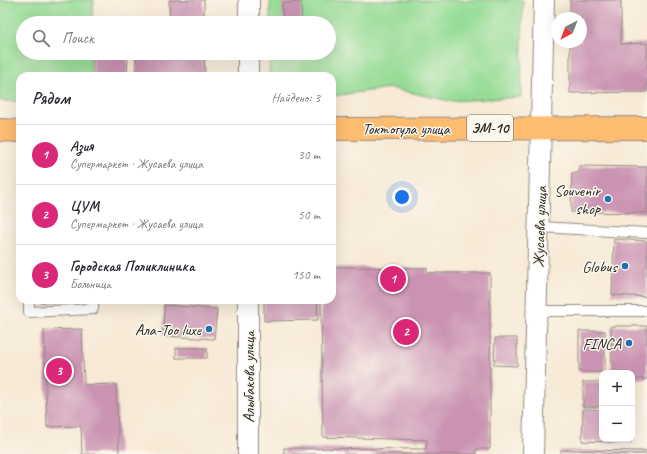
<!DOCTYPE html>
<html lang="ru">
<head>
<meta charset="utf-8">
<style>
  :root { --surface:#fff; --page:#f2f2f3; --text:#2b2b33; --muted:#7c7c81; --line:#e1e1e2; --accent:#db2777 }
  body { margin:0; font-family:Caveat,sans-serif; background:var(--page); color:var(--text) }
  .controls { position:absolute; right:12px; bottom:12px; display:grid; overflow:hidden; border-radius:8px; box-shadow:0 4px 16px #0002 }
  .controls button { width:36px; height:36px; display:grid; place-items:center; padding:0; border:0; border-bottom:1px solid var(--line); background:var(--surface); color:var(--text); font:20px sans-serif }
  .compass { position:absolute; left:551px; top:12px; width:36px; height:36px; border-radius:50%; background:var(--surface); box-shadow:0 4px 16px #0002; rotate:222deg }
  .you { position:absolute; left:402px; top:197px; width:14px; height:14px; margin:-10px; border:3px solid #fff; border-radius:50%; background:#1a73e8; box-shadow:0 0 0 6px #1a73e833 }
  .badge { display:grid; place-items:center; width:26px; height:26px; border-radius:50%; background:var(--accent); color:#fff; font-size:13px; font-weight:700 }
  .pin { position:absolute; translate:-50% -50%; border:2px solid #fff; box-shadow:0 1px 4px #0006 }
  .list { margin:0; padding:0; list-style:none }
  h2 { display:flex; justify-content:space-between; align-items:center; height:52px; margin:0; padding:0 16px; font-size:17px }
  h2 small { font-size:13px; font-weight:400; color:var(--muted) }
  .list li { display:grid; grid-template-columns:26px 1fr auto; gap:12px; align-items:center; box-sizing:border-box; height:60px; padding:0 16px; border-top:1px solid var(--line) }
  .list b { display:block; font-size:15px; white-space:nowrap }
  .list p { margin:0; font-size:13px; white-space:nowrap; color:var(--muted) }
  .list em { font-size:13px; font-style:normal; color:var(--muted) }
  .icon { flex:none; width:22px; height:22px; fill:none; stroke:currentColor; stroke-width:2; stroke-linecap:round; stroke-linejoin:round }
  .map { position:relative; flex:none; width:647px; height:454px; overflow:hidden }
  .search { position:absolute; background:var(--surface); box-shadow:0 4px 16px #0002; left:16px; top:16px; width:320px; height:44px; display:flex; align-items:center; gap:10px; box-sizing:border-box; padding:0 14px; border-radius:22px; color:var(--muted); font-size:15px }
  .panel { position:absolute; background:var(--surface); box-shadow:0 4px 16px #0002; left:16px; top:72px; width:320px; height:232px; border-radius:12px }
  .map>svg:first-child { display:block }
</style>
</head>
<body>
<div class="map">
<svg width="647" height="454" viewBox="0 0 647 454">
  <rect width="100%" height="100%" fill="#fbf7ec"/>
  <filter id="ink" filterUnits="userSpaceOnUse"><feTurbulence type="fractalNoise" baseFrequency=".025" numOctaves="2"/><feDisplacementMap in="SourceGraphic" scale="8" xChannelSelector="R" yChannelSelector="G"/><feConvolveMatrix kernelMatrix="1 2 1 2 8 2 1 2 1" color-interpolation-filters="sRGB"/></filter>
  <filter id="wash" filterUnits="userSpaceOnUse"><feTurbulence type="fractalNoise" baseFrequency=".012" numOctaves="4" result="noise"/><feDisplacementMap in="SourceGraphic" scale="16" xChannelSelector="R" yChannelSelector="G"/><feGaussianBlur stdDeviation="0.9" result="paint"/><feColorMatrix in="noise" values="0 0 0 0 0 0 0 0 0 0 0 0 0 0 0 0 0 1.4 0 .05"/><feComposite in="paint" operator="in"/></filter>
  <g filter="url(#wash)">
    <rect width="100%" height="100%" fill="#f7e9d5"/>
    <!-- green -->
    <g fill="#95dc95" stroke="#608460">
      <polygon points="0,0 94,0 92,23 23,23 23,53 91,53 90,76 20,76 20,101 0,101"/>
      <polygon points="270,0 523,0 521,97 450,101 390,88 332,96 332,76 269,76 270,53 329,53 329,23 270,23"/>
    </g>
    <g id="blocks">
      <!-- building -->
      <g fill="#ca93b2">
        <polygon points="169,0 204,0 204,23 170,23"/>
        <polygon points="570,0 621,0 621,44 647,43 647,92 570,93 570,42 581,42 581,18 570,18"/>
        <polygon points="301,2 302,23 283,23 282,3"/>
        <polygon points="93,53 128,53 127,76 93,76"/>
        <polygon points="136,53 204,53 205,76 136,76"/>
        <polygon points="579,166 647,167 647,213 571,212 572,173 579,173"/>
        <polygon points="614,239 647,241 647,297 612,295"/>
        <polygon points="332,267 427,268 427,273 490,273 490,449 476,449 476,454 284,454 284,448 426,449 427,440 323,437 321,300 332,300"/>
        <polygon points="40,300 80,300 80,301 40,303"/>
        <polygon points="264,300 317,300 318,320 264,321"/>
        <polygon points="164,305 217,309 214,339 163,336"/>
        <polygon points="611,326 647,326 647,379 632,379 632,373 612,373"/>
        <polygon points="82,329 84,385 116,384 119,454 82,454 81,426 47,427 44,330"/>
        <rect x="579" y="331" width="26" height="41"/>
        <polygon points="495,338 517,338 517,366 494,365"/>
        <rect x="176" y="348" width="31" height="10"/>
        <rect x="583" y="382" width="19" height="25"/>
        <polygon points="583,409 602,410 602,439 631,439 631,443 582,441"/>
        <polygon points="561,450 647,451 647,454 561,454"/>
      </g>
    </g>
  </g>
  <g filter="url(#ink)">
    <use href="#blocks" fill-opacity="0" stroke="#918a80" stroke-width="1"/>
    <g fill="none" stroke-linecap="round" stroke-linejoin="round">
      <!-- service casing -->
      <g stroke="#918a80" stroke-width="12">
        <g id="service">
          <polyline points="540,227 647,233"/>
          <polyline points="29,300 29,312 93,309 93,300"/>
          <polyline points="537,311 647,311"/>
        </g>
      </g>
      <!-- minor casing -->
      <g stroke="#918a80" stroke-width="22">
        <g id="minor">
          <polyline points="249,23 249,0"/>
          <polyline points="248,76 248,53"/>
          <polyline points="248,454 248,300"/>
          <polyline points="533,454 544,0"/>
        </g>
      </g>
      <!-- trunk casing -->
      <g stroke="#918a80" stroke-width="24">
        <g id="trunk">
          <polyline points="332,129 647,128"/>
          <polyline points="0,130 20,131"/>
        </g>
      </g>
      <!-- service -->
      <use href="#service" stroke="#fff" stroke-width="10"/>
      <!-- minor -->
      <use href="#minor" stroke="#fff" stroke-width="20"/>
      <!-- trunk -->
      <use href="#trunk" stroke="#fdbc70" stroke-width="22"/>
    </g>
  </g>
  <!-- markers -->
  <g fill="#1f6fb2" stroke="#fbf7ec" stroke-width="1.5">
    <circle cx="608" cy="199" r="4"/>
    <circle cx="625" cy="266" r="4"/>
    <circle cx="209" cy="329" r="4"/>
    <circle cx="629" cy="343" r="4"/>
  </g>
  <g text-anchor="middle" stroke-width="3" stroke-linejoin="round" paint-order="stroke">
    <!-- shield labels -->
    <rect fill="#fbf7ec" stroke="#696865" stroke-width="1" x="467" y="115" width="46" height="26" rx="3"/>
    <g font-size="15" font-weight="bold" fill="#2b2b2b">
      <text x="490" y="133">ЭМ-10</text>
    </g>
    <!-- street labels -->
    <g font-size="16" fill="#2b2b2b" stroke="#fbf7ec">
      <text x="406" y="134">Токтогула улица</text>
      <text transform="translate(539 227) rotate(-88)" y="6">Жусаева улица</text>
      <text transform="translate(248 377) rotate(-90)" y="6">Алыбакова улица</text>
    </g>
    <!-- poi labels -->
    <g font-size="16" fill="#2b2b2b" stroke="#fbf7ec" text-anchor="end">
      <text x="600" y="196">Souvenir<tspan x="600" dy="18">shop</tspan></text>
      <text x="617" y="272">Globus</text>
      <text x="201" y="335">Ала-Тоо luxe</text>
      <text x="621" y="349">FINCА</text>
    </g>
  </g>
</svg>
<div class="controls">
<button>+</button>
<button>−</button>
</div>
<svg class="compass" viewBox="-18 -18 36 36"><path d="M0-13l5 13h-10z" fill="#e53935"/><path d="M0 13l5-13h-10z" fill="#7c7c81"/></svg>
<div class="you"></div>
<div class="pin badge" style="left:393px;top:279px">1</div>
<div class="pin badge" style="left:406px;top:332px">2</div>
<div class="pin badge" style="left:59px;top:371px">3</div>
<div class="search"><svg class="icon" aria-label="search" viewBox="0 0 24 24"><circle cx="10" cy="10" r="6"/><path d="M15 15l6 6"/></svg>Поиск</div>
<section class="panel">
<h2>Рядом<small>Найдено: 3</small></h2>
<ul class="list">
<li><span class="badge">1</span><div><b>Азия</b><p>Супермаркет · Жусаева улица</p></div><em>30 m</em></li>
<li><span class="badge">2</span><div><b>ЦУМ</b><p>Супермаркет · Жусаева улица</p></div><em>50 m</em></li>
<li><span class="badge">3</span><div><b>Городская Поликлиника</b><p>Больница</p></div><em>150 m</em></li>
</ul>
</section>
</div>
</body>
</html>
